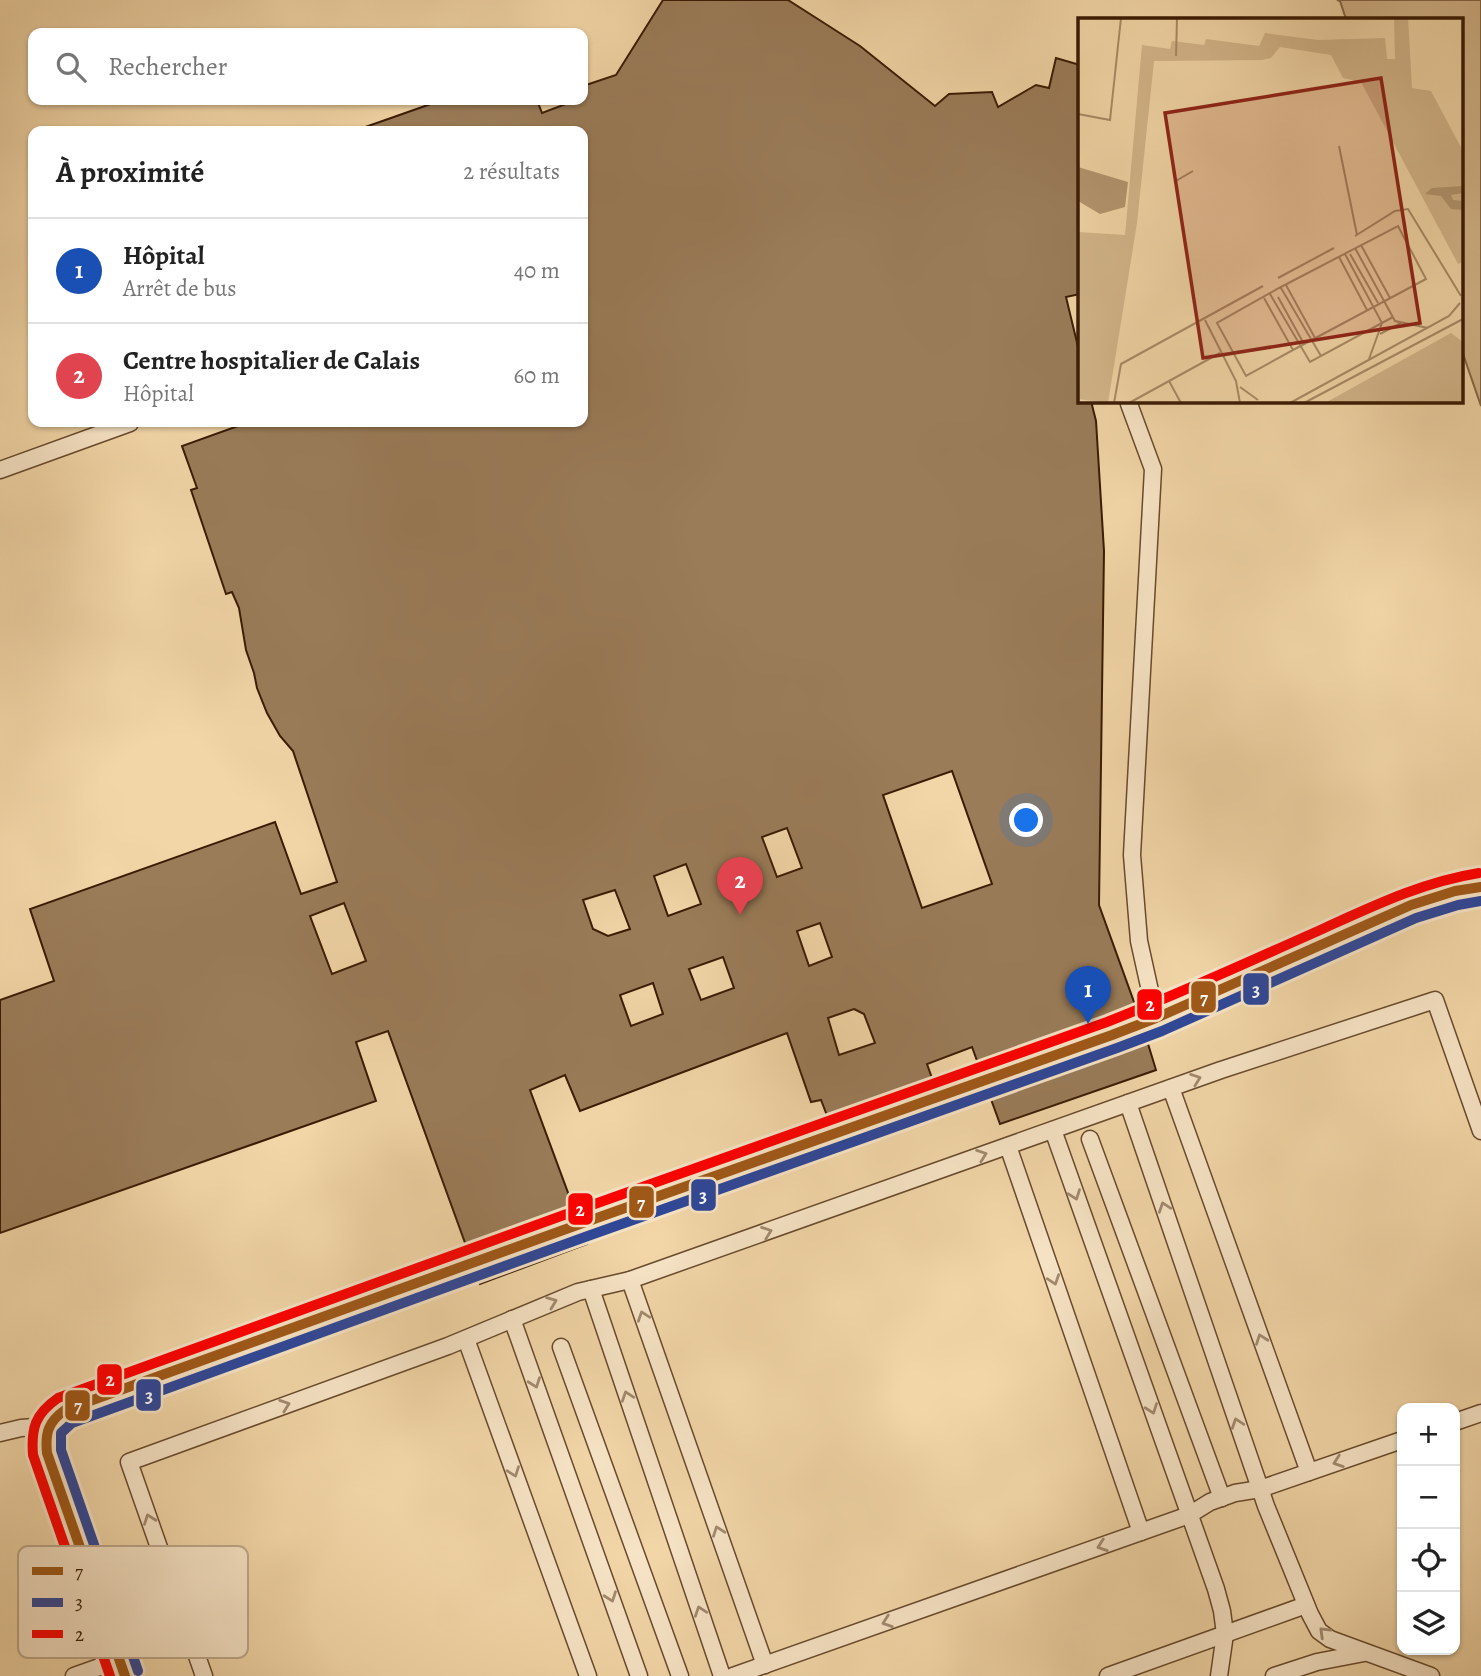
<!DOCTYPE html>
<html lang="fr">
<head>
<meta charset="utf-8">
<style>
  :root { --surface:#fff; --page:#f2f2f2; --text:#222; --muted:#767676; --line:#e0e0e0; --accent:#d93025 }
  body { margin:0; font-family:Alegreya,serif; background:var(--page); color:var(--text) }
  .controls { position:absolute; right:21px; bottom:21px; display:grid; overflow:hidden; border-radius:14px; box-shadow:0 2px 5px #0004 }
  .controls button { width:63px; height:63px; display:grid; place-items:center; padding:0; border:0; border-bottom:2px solid var(--line); background:var(--surface); color:var(--text); font:35px sans-serif }
  .you { position:absolute; left:1027px; top:821px; width:24px; height:24px; margin:-18px; border:5px solid #fff; border-radius:50%; background:#1a73e8; box-shadow:0 0 0 10px #1a73e833 }
  .badge { display:grid; place-items:center; width:46px; height:46px; border-radius:50%; background:var(--accent); color:#fff; font-size:23px; font-weight:700 }
  .pin { position:absolute; translate:-50% -58px; filter:drop-shadow(0 2px 4px #0008) }
  .pin::after { content:''; position:absolute; top:37px; width:24px; height:21px; background:inherit; clip-path:polygon(0 0,100% 0,50% 100%) }
  .list { margin:0; padding:0; list-style:none }
  h2 { display:flex; justify-content:space-between; align-items:center; height:91px; margin:0; padding:0 28px; font-size:30px }
  h2 small { font-size:23px; font-weight:400; color:var(--muted) }
  .list li { display:grid; grid-template-columns:46px 1fr auto; gap:21px; align-items:center; box-sizing:border-box; height:105px; padding:0 28px; border-top:2px solid var(--line) }
  .list b { display:block; font-size:26px; white-space:nowrap }
  .list p { margin:0; font-size:23px; white-space:nowrap; color:var(--muted) }
  .list em { font-size:23px; font-style:normal; color:var(--muted) }
  .icon { flex:none; width:38px; height:38px; fill:none; stroke:currentColor; stroke-width:2; stroke-linecap:round; stroke-linejoin:round }
  .map { position:relative; flex:none; width:1481px; height:1676px; overflow:hidden }
  .search { position:absolute; background:var(--surface); box-shadow:0 2px 5px #0004; left:28px; top:28px; width:560px; height:77px; display:flex; align-items:center; gap:18px; box-sizing:border-box; padding:0 24px; border-radius:14px; color:var(--muted); font-size:26px }
  .panel { position:absolute; background:var(--surface); box-shadow:0 2px 5px #0004; left:28px; top:126px; width:560px; height:301px; border-radius:14px }
  .map>svg:first-child { display:block }
</style>
</head>
<body>
<div class="map">
<svg width="1481" height="1676" viewBox="0 0 1481 1676">
  <rect width="100%" height="100%" fill="#f2d6a7"/>
  <filter id="stains"><feTurbulence type="fractalNoise" baseFrequency=".00286" numOctaves="4"/><feColorMatrix values="0 0 0 0 .2 0 0 0 0 .09 0 0 0 0 .02 0 0 0 .5 -.17"/></filter>
  <radialGradient id="worn" r=".72"><stop offset=".6" stop-color="#630" stop-opacity="0"/><stop offset="1" stop-color="#630" stop-opacity=".3"/></radialGradient>
  <!-- green -->
  <polygon fill="#d3b68b" stroke="#866848" stroke-width="2" points="1337,0 1481,0 1481,406 1462,351 1462,19 1346,19 1340,1"/>
  <!-- building -->
  <path fill="#9a7c59" stroke="#3a1b04" stroke-width="2" fill-rule="evenodd" d="M663,0H788L860,46L935,106L949,94L992,92L998,107L1036,85L1049,88L1056,58L1080,65V294L1066,297L1080,355V401H1091L1096,421L1104,551L1099,905L1142,1024L1156,1070L1000,1124L972,1047L927,1064L933,1081L828,1118L821,1100L811,1102L787,1033L580,1111L565,1075L530,1090L587,1244L480,1284L388,1031L356,1042L376,1101L0,1233V1000L54,981L30,909L275,822L301,894L337,882L293,751L280,736L267,713L257,688L254,673L246,650L239,608L232,592L226,594L191,490L197,488L182,446L249,422H583V131H354L442,100H537L542,113L566,104L564,100H583V86L616,75ZM952,771L992,884L922,908L883,795ZM787,828L802,868L777,877L762,837ZM686,864L701,904L668,916L654,876ZM615,890L630,929L608,936L593,929L583,900ZM344,903L366,961L332,974L310,916ZM820,923L832,957L809,966L797,931ZM723,957L734,988L701,1000L689,969ZM653,983L663,1014L631,1026L620,995ZM854,1009L864,1014L875,1043L839,1055L828,1018Z"/>
  <g fill="none" stroke-linecap="round" stroke-linejoin="round">
    <!-- street-tunnel -->
    <g stroke="#cdb186" stroke-width="32" stroke-dasharray="32 16" stroke-linecap="butt">
      <polyline points="985,1080 1059,1054"/>
      <polyline points="472,1264 580,1224"/>
    </g>
    <!-- lane casing -->
    <g stroke="#684a2d" stroke-width="19">
      <g id="lane">
        <polyline points="1129,404 1153,469 1132,855 1139,941 1156,1018"/>
        <polyline points="0,470 130,423"/>
        <polyline points="1142,1024 1411,905 1455,891 1481,887"/>
        <polyline points="1171,1088 1309,1472"/>
        <polyline points="1128,1103 1266,1506 1310,1614 1319,1631 1330,1639 1431,1676"/>
        <polyline points="1053,1130 1216,1589 1222,1611 1225,1634 1219,1676"/>
        <polyline points="1090,1139 1222,1498"/>
        <polyline points="1008,1146 1141,1532"/>
        <polyline points="630,1280 765,1665"/>
        <polyline points="591,1289 722,1676"/>
        <polyline points="512,1319 639,1676"/>
        <polyline points="466,1339 588,1676"/>
        <polyline points="561,1347 680,1676"/>
        <polyline points="1455,1422 1481,1413"/>
        <polyline points="0,1433 21,1428 48,1426"/>
        <polyline points="74,1676 119,1660"/>
        <polyline points="204,1676 129,1462 448,1346 578,1292 630,1280 1221,1070 1435,1000 1481,1131"/>
        <polyline points="733,1676 1189,1515 1210,1502 1235,1493 1260,1489 1402,1440"/>
        <polyline points="1108,1676 1306,1605"/>
        <polyline points="1274,1676 1317,1662 1364,1653"/>
      </g>
    </g>
    <!-- street casing -->
    <g stroke="#684a2d" stroke-width="35">
      <g id="street">
        <polyline points="580,1224 985,1080"/>
        <path d="M125,1676L50,1465C41,1429 45,1419 79,1404L472,1264"/>
      </g>
    </g>
    <!-- lane -->
    <use href="#lane" stroke="#f7e4c6" stroke-width="16"/>
    <!-- street -->
    <use href="#street" stroke="#f7e4c6" stroke-width="32"/>
    <!-- bus-1 casing -->
    <g stroke="#f7e4c6" stroke-width="16">
      <path id="bus-1" d="M125,1676L47,1453C45,1433 48,1422 65,1410L580,1224L1112,1035L1156,1018L1411,905L1455,891L1481,887"/>
    </g>
    <!-- bus-2 casing -->
    <g stroke="#f7e4c6" stroke-width="16">
      <polyline id="bus-2" points="138,1671 61,1450 61,1433 72,1423 585,1237 1117,1048 1162,1031 1416,918 1458,905 1481,901"/>
    </g>
    <!-- bus-3 casing -->
    <g stroke="#f7e4c6" stroke-width="16">
      <path id="bus-3" d="M110,1676L33,1455C31,1428 35,1414 58,1398L575,1211L1107,1022C1179,994 1248,962 1318,931C1371,907 1422,882 1479,873"/>
    </g>
    <!-- bus-1 -->
    <use href="#bus-1" stroke="#9f5818" stroke-width="10"/>
    <!-- bus-2 -->
    <use href="#bus-2" stroke="#2e4799" stroke-width="10"/>
    <!-- bus-3 -->
    <use href="#bus-3" stroke="#fe0000" stroke-width="10"/>
  </g>
  <!-- one-way arrows -->
  <defs><path id="oneway-chevron" d="M-2-3.5L2.5 0L-2 3.5" fill="none" stroke-width="1.6" stroke-linecap="round" stroke-linejoin="round" transform="scale(1.75)"/></defs>
  <g stroke="#a28a6f">
    <use href="#oneway-chevron" transform="translate(1196 1079) rotate(-20)"/>
    <use href="#oneway-chevron" transform="translate(982 1155) rotate(-20)"/>
    <use href="#oneway-chevron" transform="translate(1075 1195) rotate(70)"/>
    <use href="#oneway-chevron" transform="translate(1164 1207) rotate(-109)"/>
    <use href="#oneway-chevron" transform="translate(767 1232) rotate(-20)"/>
    <use href="#oneway-chevron" transform="translate(1054 1280) rotate(71)"/>
    <use href="#oneway-chevron" transform="translate(552 1302) rotate(-21)"/>
    <use href="#oneway-chevron" transform="translate(643 1316) rotate(-109)"/>
    <use href="#oneway-chevron" transform="translate(1261 1339) rotate(-110)"/>
    <use href="#oneway-chevron" transform="translate(535 1383) rotate(70)"/>
    <use href="#oneway-chevron" transform="translate(627 1396) rotate(-109)"/>
    <use href="#oneway-chevron" transform="translate(285 1405) rotate(-20)"/>
    <use href="#oneway-chevron" transform="translate(1152 1409) rotate(70)"/>
    <use href="#oneway-chevron" transform="translate(1237 1423) rotate(-109)"/>
    <use href="#oneway-chevron" transform="translate(1338 1462) rotate(161)"/>
    <use href="#oneway-chevron" transform="translate(514 1472) rotate(70)"/>
    <use href="#oneway-chevron" transform="translate(149 1519) rotate(-110)"/>
    <use href="#oneway-chevron" transform="translate(718 1531) rotate(-110)"/>
    <use href="#oneway-chevron" transform="translate(1102 1546) rotate(161)"/>
    <use href="#oneway-chevron" transform="translate(611 1597) rotate(70)"/>
    <use href="#oneway-chevron" transform="translate(700 1611) rotate(-109)"/>
    <use href="#oneway-chevron" transform="translate(887 1622) rotate(161)"/>
    <use href="#oneway-chevron" transform="translate(1324 1632) rotate(-136)"/>
  </g>
  <!-- overview -->
  <g transform="translate(1078 18)">
    <rect width="385" height="385" fill="#f2d6a7"/>
    <path d="M316,0H330L334,70L353,73L385,133V244L380,246L283,64L265,60L253,37L202,29L193,40L184,42L76,43L59,205L30,385L0,381V214L47,217L64,27L92,31L94,23L126,27L128,21L181,28L187,15L240,22L307,20L309,41H317ZM373,315L385,324V385H247Z" fill="#d3b68b"/>
    <path d="M0,149L50,164L47,189L22,196L0,183ZM385,168V175L373,177L375,182L385,183V192L373,191L363,178L347,176L354,170Z" fill="#b39670"/>
    <path fill="none" stroke="#a88b66" stroke-width="2" d="M98,38L99,0M0,96L32,102L43,0M261,128L279,217M96,164L115,153M277,218L317,193L330,191L383,278M283,227L312,280M277,230L317,303L350,310M267,236L304,305L291,341M272,236L300,285M261,239L289,292M200,260L256,230M208,267L237,320M203,270L243,338M385,272V295M192,276L232,344L315,299M200,279L226,326M186,280L215,332L168,358L139,305L201,270L320,208L348,261L215,332M127,302L158,363L162,385M302,316L323,305M91,363L103,385M162,369L180,382M36,385L43,346L185,268M51,385L142,335M170,385H192M212,385L371,298L382,285M226,385L385,301"/>
    <path fill="#8f2418" fill-opacity="0.15" stroke="#8f2418" stroke-width="3.5" d="M303,60L342,305L125,340L87,95Z"/>
    <rect width="385" height="385" fill="none" stroke="#3a1b04" stroke-width="3.5"/>
  </g>
  <!-- legend -->
  <rect x="18" y="1546" width="230" height="112" rx="10" fill="#f7e4c6" stroke="#bea88c" stroke-width="2"/>
  <rect x="32" y="1567" width="31" height="8" fill="#9f5818"/>
  <rect x="32" y="1598" width="31" height="9" fill="#2e4799"/>
  <rect x="32" y="1630" width="31" height="8" fill="#fe0000"/>
  <g font-size="19" fill="#3a1b04">
    <text x="75" y="1578">7</text>
    <text x="75" y="1609">3</text>
    <text x="75" y="1641">2</text>
  </g>
  <g stroke="#f7e4c6" stroke-width="2.5">
    <rect x="1242" y="972" width="28" height="34" rx="7" fill="#2e4799"/>
    <rect x="1190" y="980" width="27" height="34" rx="7" fill="#9f5818"/>
    <rect x="1136" y="988" width="27" height="33" rx="7" fill="#fe0000"/>
    <rect x="690" y="1178" width="27" height="34" rx="7" fill="#2e4799"/>
    <rect x="628" y="1185" width="27" height="34" rx="7" fill="#9f5818"/>
    <rect x="567" y="1192" width="27" height="34" rx="7" fill="#fe0000"/>
    <rect x="96" y="1363" width="27" height="33" rx="7" fill="#fe0000"/>
    <rect x="135" y="1378" width="27" height="34" rx="7" fill="#2e4799"/>
    <rect x="64" y="1389" width="27" height="33" rx="7" fill="#9f5818"/>
  </g>
  <g font-size="19" text-anchor="middle" font-weight="bold" fill="#fff">
    <text x="1256" y="996">3</text>
    <text x="1204" y="1004">7</text>
    <text x="1150" y="1011">2</text>
    <text x="703" y="1202">3</text>
    <text x="641" y="1209">7</text>
    <text x="580" y="1216">2</text>
    <text x="110" y="1386">2</text>
    <text x="149" y="1402">3</text>
    <text x="78" y="1412">7</text>
  </g>
  <rect width="100%" height="100%" filter="url(#stains)"/>
  <rect width="100%" height="100%" fill="url(#worn)"/>
</svg>
<div class="controls">
<button>+</button>
<button>−</button>
<button><svg class="icon" aria-label="locate" viewBox="0 0 24 24"><circle cx="12" cy="12" r="6"/><path d="M12 2v4M12 18v4M2 12h4M18 12h4"/></svg></button>
<button><svg class="icon" aria-label="layers" viewBox="0 0 24 24"><path d="M12 4l9 5-9 5-9-5zM3 14l9 5 9-5"/></svg></button>
</div>
<div class="you"></div>
<div class="pin badge" style="left:1088px;top:1024px;background:#1a4fb4">1</div>
<div class="pin badge" style="left:740px;top:915px;background:#e0444e">2</div>
<div class="search"><svg class="icon" aria-label="search" viewBox="0 0 24 24"><circle cx="10" cy="10" r="6"/><path d="M15 15l6 6"/></svg>Rechercher</div>
<section class="panel">
<h2>À proximité<small>2 résultats</small></h2>
<ul class="list">
<li><span class="badge" style="background:#1a4fb4">1</span><div><b>Hôpital</b><p>Arrêt de bus</p></div><em>40 m</em></li>
<li><span class="badge" style="background:#e0444e">2</span><div><b>Centre hospitalier de Calais</b><p>Hôpital</p></div><em>60 m</em></li>
</ul>
</section>
</div>
</body>
</html>
